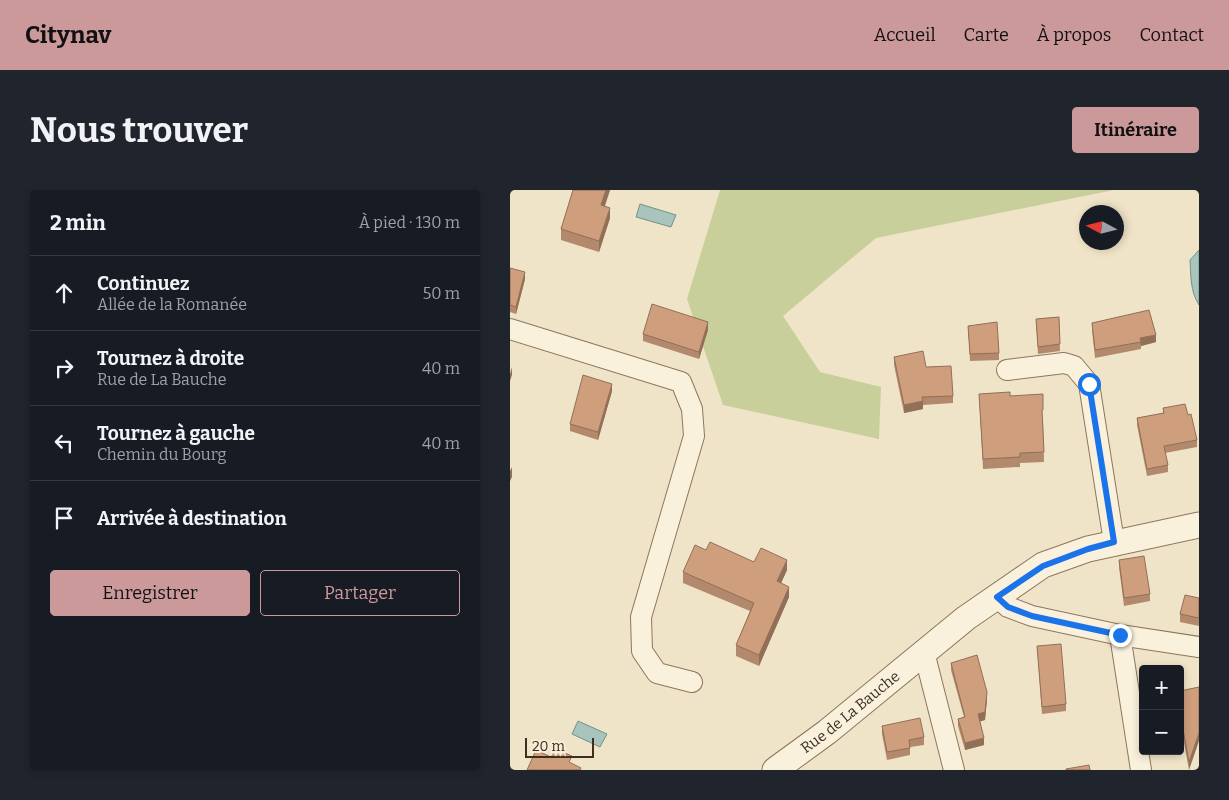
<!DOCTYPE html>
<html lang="fr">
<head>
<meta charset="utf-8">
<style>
  :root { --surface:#171b24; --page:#20242c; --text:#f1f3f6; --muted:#9ea1a6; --line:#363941; --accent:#cc999b }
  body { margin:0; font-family:Bitter,serif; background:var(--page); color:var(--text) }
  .controls { position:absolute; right:15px; bottom:15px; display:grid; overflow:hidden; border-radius:5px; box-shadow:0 2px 8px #0003 }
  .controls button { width:45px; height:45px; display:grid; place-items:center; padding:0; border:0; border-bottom:1px solid var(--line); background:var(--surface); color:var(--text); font:25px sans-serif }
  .compass { position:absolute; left:569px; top:15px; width:45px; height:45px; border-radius:50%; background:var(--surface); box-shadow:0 2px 8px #0003; rotate:277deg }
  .scale { position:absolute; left:15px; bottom:12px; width:69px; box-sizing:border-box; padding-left:5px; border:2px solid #3d2e20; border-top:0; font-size:14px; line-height:18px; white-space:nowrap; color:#3d2e20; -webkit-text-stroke:4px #f7eed8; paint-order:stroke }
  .stop { position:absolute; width:15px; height:15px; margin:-11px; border:4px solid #1a73e8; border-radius:50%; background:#fff }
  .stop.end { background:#1a73e8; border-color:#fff; box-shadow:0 1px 5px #0008 }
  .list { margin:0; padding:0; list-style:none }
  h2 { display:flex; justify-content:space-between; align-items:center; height:65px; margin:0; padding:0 20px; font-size:21px }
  h2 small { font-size:16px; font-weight:400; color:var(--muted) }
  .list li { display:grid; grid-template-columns:32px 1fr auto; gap:15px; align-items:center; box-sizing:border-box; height:75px; padding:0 20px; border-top:1px solid var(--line) }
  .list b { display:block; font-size:19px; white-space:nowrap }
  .list p { margin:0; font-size:16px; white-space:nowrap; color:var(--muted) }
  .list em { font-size:16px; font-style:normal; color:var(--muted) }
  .actions { display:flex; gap:10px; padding:15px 20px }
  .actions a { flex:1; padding:11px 0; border:1px solid var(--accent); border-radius:5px; text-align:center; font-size:18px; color:var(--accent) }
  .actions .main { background:var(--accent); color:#111 }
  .icon { flex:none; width:28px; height:28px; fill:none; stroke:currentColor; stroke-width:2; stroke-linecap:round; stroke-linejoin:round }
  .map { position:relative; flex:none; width:689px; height:580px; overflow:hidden; border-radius:5px }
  header { display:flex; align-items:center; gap:30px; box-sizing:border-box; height:70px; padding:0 25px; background:var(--accent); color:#111 }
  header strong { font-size:24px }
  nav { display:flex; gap:28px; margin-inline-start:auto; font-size:18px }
  .intro { display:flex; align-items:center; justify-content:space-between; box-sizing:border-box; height:120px; padding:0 30px }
  h1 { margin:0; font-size:35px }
  .button { padding:12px 22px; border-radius:5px; background:var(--accent); color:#111; font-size:18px; font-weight:700 }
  main { display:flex; gap:30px; padding:0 30px }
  aside { flex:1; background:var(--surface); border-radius:5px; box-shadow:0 2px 8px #0003 }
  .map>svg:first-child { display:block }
</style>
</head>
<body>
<header>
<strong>Citynav</strong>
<nav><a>Accueil</a><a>Carte</a><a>À propos</a><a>Contact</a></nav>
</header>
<div class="intro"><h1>Nous trouver</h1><a class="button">Itinéraire</a></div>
<main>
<aside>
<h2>2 min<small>À pied · 130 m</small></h2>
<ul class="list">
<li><svg class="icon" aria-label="ahead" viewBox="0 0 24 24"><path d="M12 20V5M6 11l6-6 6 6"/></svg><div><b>Continuez</b><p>Allée de la Romanée</p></div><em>50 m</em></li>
<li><svg class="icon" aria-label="right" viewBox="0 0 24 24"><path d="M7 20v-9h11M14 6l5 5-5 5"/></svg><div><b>Tournez à droite</b><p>Rue de La Bauche</p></div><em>40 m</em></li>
<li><svg class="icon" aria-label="left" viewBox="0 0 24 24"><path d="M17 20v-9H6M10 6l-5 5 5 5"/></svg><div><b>Tournez à gauche</b><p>Chemin du Bourg</p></div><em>40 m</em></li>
<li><svg class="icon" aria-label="arrive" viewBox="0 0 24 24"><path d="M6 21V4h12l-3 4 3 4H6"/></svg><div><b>Arrivée à destination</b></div></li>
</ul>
<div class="actions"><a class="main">Enregistrer</a><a>Partager</a></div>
</aside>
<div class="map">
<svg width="689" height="580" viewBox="0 0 689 580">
  <rect width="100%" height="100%" fill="#f0e4c8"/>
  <!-- green -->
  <polygon fill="#c9cf9b" points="210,0 604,0 366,48 273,126 310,182 371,197 369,249 213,215 177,109"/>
  <!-- water -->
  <g fill="#a9c4bc" stroke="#6f938a">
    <polygon points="130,14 166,25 161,37 126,27"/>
    <path d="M689,60V115C680,101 681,85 680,70Z"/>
    <polygon points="68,531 97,544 90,557 62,544"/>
  </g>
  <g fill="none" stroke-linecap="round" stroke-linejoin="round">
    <!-- minor casing -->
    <g stroke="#8d765c" stroke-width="22">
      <g id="minor">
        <polyline points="0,139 171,192 182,219 184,246 131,427 132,461 147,483 182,492"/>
        <polyline points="497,180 554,173 564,176 579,194 604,352"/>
        <polyline points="487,407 498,417 522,426 610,445 689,457"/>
        <polyline points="610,445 631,580"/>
        <polyline points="414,462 444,580"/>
      </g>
    </g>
    <!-- tertiary casing -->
    <g stroke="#8d765c" stroke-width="27">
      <g id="tertiary">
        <path id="s1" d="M265,580L317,542L456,428L533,375L578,359L689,335"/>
      </g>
    </g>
    <!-- minor -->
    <use href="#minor" stroke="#faf1dc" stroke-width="20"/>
    <!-- tertiary -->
    <use href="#tertiary" stroke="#faf1dc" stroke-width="25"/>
  </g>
  <!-- wall -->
  <g fill="#b2896c">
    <polygon points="63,0 100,0 95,16 100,28 89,62 51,50 51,39"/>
    <polygon points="0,78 15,89 6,124 0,122"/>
    <polygon points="549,127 550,161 528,164 526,129"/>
    <polygon points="582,133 646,152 631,156 631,159 585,168 582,140"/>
    <polygon points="458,136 489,163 489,170 460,171"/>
    <polygon points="198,140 189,169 133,151 133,144"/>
    <polygon points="384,167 416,177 443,206 443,213 413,215 413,219 394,223 384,175"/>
    <polygon points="102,201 88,250 60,241 60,234"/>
    <polygon points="469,204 500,206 533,230 533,231 534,272 510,273 510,277 473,279"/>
    <polygon points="653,218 678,225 687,250 687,257 655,263 658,275 658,282 637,286 627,235 627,228 653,223"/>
    <polygon points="609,370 640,404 640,411 614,416 609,377"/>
    <polygon points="244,372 277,380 271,393 279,407 249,476 226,466 226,455 240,421 173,393 173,382"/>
    <polygon points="689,408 689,436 670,432 670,424"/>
    <polygon points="527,456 556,514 556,521 532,524"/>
    <polygon points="441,473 477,509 475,530 470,531 474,555 455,560 448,536 448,529 454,527 441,480"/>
    <polygon points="689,497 679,580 670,531 670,501"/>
    <polygon points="372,536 414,547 414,555 400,557 400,565 377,570 372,544"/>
  </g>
  <!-- shaded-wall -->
  <g fill="#916f58">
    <polygon points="96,0 100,0 91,26 91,15"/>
    <polygon points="100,18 100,28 89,62 89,51"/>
    <polygon points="15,82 15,89 6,124 6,117"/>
    <polygon points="198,132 198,140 189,169 189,162"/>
    <polygon points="646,145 646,152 631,156 630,148"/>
    <polygon points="2,177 2,185 0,191 0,184"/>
    <polygon points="102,194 102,201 88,250 88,242"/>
    <polygon points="413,211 413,219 394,223 394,215"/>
    <polygon points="2,277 2,287 0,291 0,281"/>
    <polygon points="277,370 277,380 267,402 267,391"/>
    <polygon points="279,397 279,407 249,476 249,465"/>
    <polygon points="477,502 477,509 475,530 468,532 468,524"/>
    <polygon points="689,543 689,551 679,580 679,572"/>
    <polygon points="474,548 474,555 455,560 455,553"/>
  </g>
  <!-- building -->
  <g fill="#cf9f7d" stroke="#916f58">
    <polygon points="63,0 96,0 91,15 100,18 89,51 51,39"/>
    <polygon points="0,78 15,82 6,117 0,115"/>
    <polygon points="142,114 198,132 189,162 133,144"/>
    <polygon points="639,120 646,145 630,148 631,152 585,160 582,133"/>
    <polygon points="549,127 550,154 528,157 526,129"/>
    <polygon points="487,132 489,163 460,164 458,136"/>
    <polygon points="413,161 416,177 441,176 443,206 412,207 413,211 394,215 384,167"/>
    <polygon points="73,185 102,194 88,242 60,234"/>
    <polygon points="500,202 500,206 533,204 533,220 532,220 534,262 510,263 510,267 473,269 469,204"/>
    <polygon points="675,214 678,225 681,224 687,250 654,256 658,275 637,279 627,228 654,223 653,218"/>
    <polygon points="200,352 244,372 251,358 277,370 267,391 279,397 249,465 226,455 244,413 173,382 185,355 196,360"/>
    <polygon points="634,366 640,404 614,408 609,370"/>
    <polygon points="675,405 689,408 689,428 670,424"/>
    <polygon points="551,454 556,514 532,517 527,456"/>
    <polygon points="467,465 477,502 475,522 468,524 474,548 455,553 448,529 455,527 441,473"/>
    <polygon points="689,497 689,543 679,572 670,523 670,512 671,511 670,501"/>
    <polygon points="410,528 414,547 399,550 400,558 377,562 372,536"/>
    <polygon points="45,559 62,566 59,572 71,578 70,580 17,580 26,560 41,567"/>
    <polygon points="579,575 580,580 556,580 556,579"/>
  </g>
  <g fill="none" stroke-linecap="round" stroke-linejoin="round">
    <!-- route -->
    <polyline stroke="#1a73e8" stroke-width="6" points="579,194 604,352 578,359 533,376 487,407 498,417 522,426 610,445"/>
  </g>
  <g text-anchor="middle" stroke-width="4.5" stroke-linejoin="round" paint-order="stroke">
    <!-- street labels -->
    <g font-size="15" fill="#3d2e20" stroke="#f7eed8">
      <text dy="5" stroke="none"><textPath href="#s1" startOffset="95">Rue de La Bauche</textPath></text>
    </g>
  </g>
</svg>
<div class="controls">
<button>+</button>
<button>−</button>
</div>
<svg class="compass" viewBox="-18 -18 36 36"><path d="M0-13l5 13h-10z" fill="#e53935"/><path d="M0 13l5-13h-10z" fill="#9ea1a6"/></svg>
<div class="scale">20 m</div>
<div class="stop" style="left:579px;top:194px"></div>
<div class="stop end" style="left:610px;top:445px"></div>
</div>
</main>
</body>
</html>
